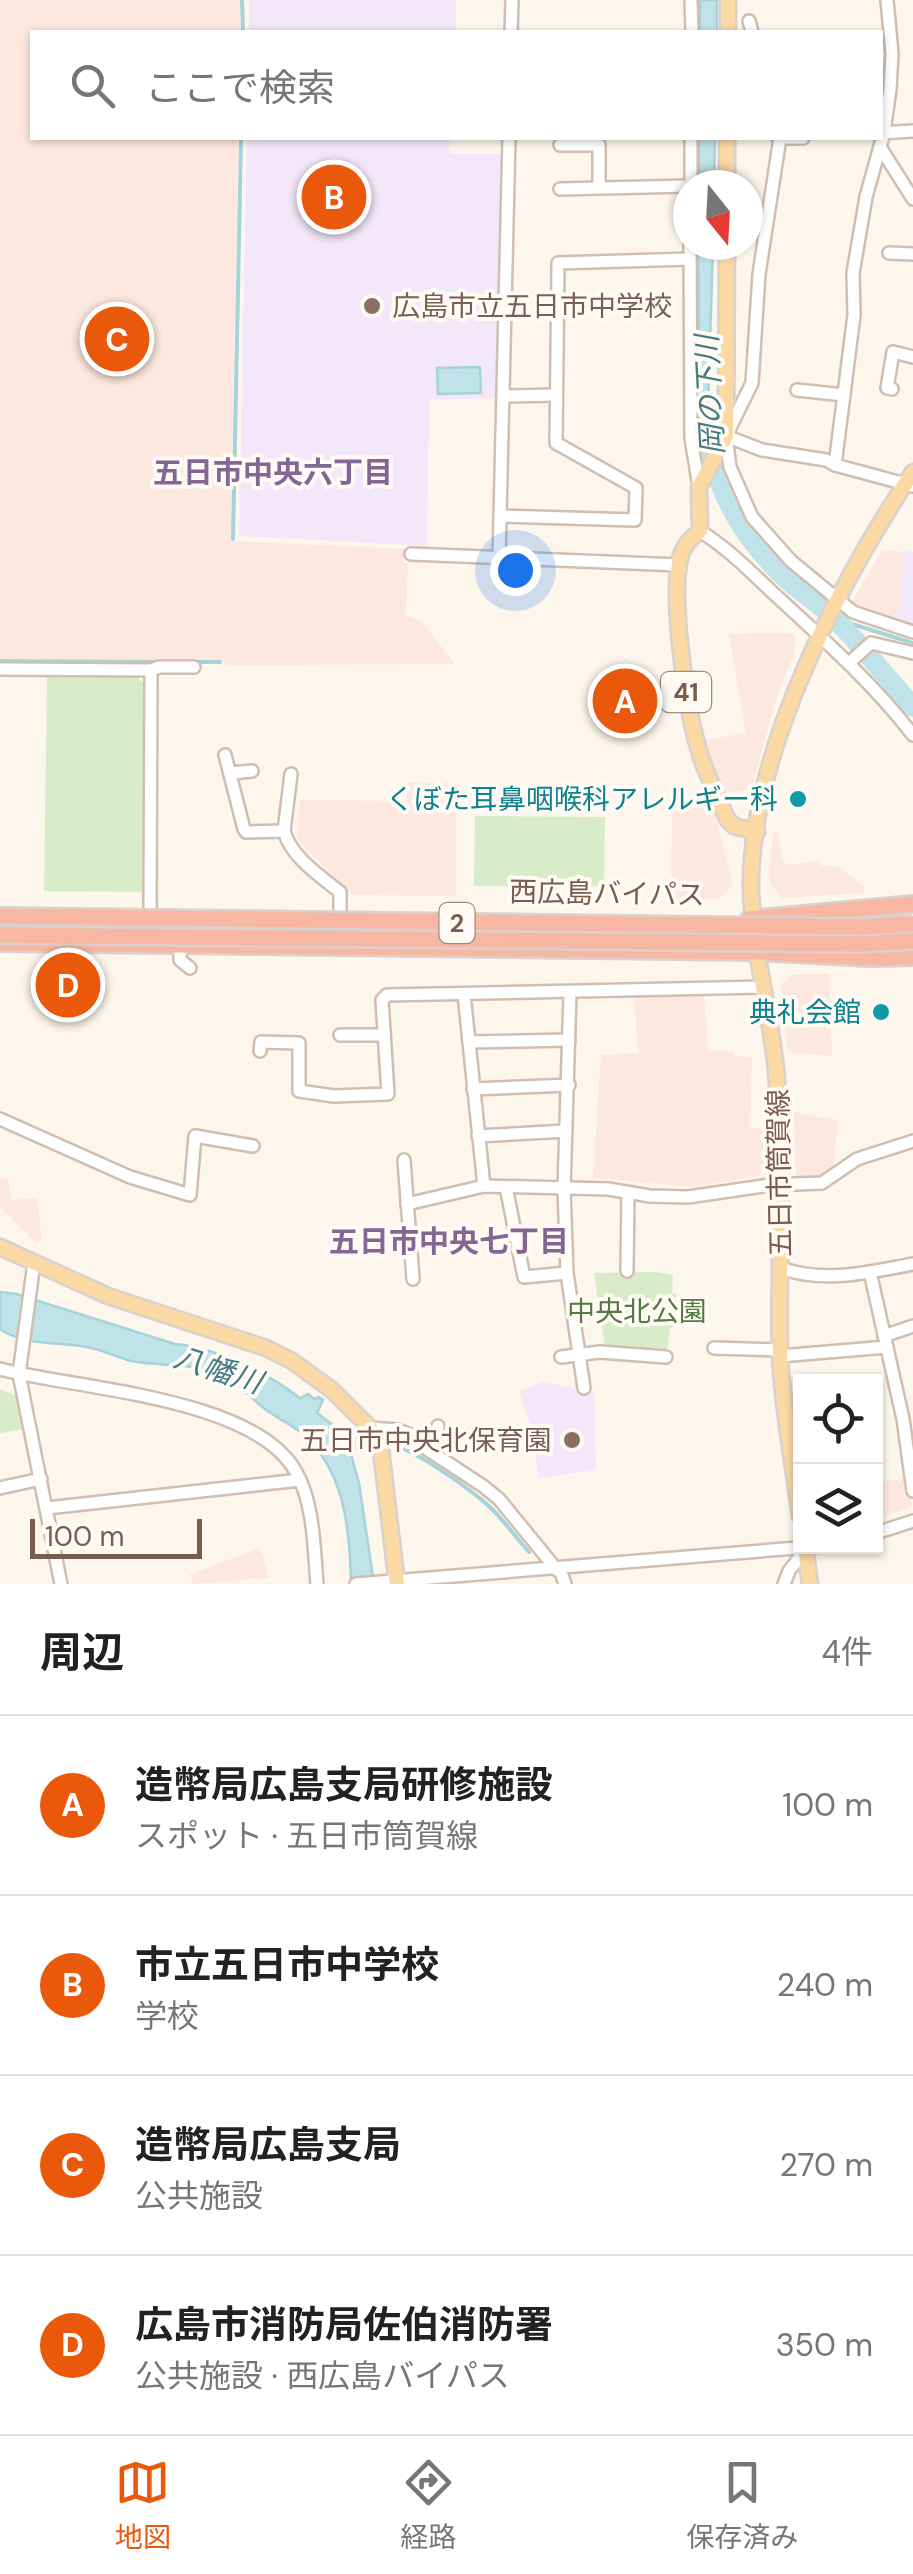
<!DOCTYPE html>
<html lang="ja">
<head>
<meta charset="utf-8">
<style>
  :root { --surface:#fff; --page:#f6f6f6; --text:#222; --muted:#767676; --line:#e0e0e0; --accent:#ea580c }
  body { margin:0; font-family:"DM Sans","Noto Sans JP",sans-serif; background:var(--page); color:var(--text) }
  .controls { position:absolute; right:30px; bottom:30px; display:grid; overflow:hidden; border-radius:0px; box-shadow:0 2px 8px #0004 }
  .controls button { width:90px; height:90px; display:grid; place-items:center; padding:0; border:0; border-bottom:2px solid var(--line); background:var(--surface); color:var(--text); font:50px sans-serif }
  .compass { position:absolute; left:673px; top:170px; width:90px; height:90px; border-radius:50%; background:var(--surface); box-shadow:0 2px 8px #0004; rotate:162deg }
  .scale { position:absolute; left:30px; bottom:25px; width:172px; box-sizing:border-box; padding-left:10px; border:5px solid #7a5c4d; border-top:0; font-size:28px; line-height:35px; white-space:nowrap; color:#7a5c4d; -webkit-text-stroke:8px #fffaf3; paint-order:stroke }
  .you { position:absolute; left:515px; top:570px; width:35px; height:35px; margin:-25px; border:8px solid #fff; border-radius:50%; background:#1a73e8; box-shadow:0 0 0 15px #1a73e833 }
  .badge { display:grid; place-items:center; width:65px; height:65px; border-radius:50%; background:var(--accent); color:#fff; font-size:32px; font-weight:700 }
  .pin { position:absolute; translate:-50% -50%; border:5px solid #fff; box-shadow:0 2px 10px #0006 }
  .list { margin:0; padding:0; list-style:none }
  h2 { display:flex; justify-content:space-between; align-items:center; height:130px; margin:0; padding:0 40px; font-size:42px }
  h2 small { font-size:32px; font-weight:400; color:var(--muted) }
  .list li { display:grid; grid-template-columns:65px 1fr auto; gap:30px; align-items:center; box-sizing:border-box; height:180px; padding:0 40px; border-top:2px solid var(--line) }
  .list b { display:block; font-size:38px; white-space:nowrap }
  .list p { margin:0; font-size:32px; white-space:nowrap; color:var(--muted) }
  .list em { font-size:32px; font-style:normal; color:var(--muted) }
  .icon { flex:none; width:55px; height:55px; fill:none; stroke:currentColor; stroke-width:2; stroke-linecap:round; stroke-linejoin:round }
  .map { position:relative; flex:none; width:913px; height:1584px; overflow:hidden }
  .search { position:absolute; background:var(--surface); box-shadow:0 2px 8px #0004; left:30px; right:30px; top:30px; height:110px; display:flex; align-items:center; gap:25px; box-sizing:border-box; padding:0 35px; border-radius:0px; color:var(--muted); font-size:38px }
  .sheet { height:850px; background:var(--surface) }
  nav { display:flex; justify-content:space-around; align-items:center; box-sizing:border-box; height:140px; border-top:2px solid var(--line); background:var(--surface); font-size:28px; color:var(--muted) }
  nav a { display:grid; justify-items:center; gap:5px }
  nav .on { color:var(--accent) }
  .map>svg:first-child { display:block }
</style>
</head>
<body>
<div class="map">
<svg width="913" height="1584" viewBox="0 0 913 1584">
  <rect width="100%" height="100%" fill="#fdf6ec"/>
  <!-- commercial -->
  <g fill="#fde8e0">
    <polygon points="0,0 240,0 240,32 32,32 32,138 238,138 231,541 404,549 403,563 408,563 406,615 422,622 455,664 227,665 223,661 0,659"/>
    <polygon points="882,550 905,552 897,624 854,607 852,602"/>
    <polygon points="793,633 796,643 793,656 777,697 751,789 724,793 703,740 746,733 729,634"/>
    <polygon points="408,782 456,783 456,896 352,895 297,839 300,800 407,801"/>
    <polygon points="699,799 714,812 733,885 718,899 671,898 672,804 693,804"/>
    <polygon points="774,832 778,833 782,860 788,865 818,861 820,865 839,867 865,887 864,893 782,898 771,885 768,872"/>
    <polygon points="793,974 829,974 832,1056 788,1052 781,986"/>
    <polygon points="704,992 708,1051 732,1051 734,1056 752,1057 750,1127 764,1129 764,1170 758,1176 693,1187 593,1178 601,1055 638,1053 634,994"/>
    <polygon points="794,1112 838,1120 833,1170 821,1179 796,1180"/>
    <polygon points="8,1178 11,1200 37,1198 42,1241 36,1243 0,1207 0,1179"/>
    <polygon points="908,1479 912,1507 876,1519 876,1482"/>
    <polygon points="260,1548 269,1578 193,1584 190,1574"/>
  </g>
  <!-- education -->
  <g fill="#f3e8fa">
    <rect x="249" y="0" width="207" height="32"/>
    <polygon points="247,138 449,138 450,154 504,154 499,398 429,400 427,546 239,536"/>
    <polygon points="905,550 913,552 913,628 897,624"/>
    <polygon points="542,1382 594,1391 596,1470 539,1478 531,1427 519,1391"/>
  </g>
  <!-- green -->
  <g fill="#d8ecc9">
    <polygon points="47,677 137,678 145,684 147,892 44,891"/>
    <polygon points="475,816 605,817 604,886 474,886"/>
    <polygon points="656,1272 673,1275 672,1293 676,1294 675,1326 670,1328 667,1353 605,1348 594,1273"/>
    <polygon points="0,1389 17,1396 24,1429 0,1433"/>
  </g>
  <!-- water -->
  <g fill="#bfe3e8" stroke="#a5d3da" stroke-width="2.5">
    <rect x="700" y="0" width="17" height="32"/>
    <polygon points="699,138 715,138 714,185 699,185"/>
    <polygon points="698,245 713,245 707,440 699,378"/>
    <polygon points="480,367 481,393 438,394 437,368"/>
    <path d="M0,1292L16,1294L175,1344C215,1347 269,1374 300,1398L308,1394L314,1399L319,1397L323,1400L317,1413L334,1426L362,1428L373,1442L350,1451L359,1483L374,1584H351C350,1529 345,1468 299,1431C287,1422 273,1416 261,1406C250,1397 238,1384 227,1377C201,1362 161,1367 131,1361C116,1357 103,1350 87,1347C57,1341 27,1347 0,1329Z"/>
  </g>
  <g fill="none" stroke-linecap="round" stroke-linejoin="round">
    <!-- stream -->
    <g stroke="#a5d3da" stroke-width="4">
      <polyline points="242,0 243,32"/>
      <polyline points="233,539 241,138"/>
      <polyline points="836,619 913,643"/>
      <polyline points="0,661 160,662"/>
      <polyline points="195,662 220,662"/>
      <path d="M380,1441C410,1445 471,1489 493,1510C506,1523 517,1539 529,1552"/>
    </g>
    <!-- river -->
    <path stroke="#bfe3e8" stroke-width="20" d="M706,416C710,483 741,538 790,582C805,595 823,606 837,621C864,648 888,679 913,707"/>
    <!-- minor casing -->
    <g stroke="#d1beb0" stroke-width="16">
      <g id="minor">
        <polyline points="691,0 692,32"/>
        <polyline points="749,21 752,32"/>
        <polyline points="511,32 512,0"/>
        <polyline points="880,133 913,131"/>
        <polyline points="778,138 803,138"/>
        <polyline points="780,138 759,274 752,383 726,436 730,467 752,517 791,561 853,612 913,632"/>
        <polyline points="560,145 599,145 599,187"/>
        <polyline points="880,147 913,199"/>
        <polyline points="691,185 691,138"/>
        <polyline points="560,189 688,186"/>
        <polyline points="690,245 691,438 699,487"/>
        <polyline points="889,253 913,254"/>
        <polyline points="892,389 887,388 893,352 913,357"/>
        <polyline points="797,390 844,395"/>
        <polyline points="503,396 556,395"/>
        <polyline points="726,436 762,450 826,460 835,465 913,486"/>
        <polyline points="835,465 854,315 853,273 866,197 884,132 890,89 892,54 887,0"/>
        <polyline points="501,516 635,520 636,488 556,443 558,263 690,259"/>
        <path d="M700,531C727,548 748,569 771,591C822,638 870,680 913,735"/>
        <polyline points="411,554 679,565"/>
        <polyline points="499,559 509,138"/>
        <polyline points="850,662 871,643 913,653"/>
        <polyline points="0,669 151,670 159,667 194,667"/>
        <path d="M225,755L244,829L246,832L284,831C291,857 320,876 340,892V914"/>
        <polyline points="230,773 252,771"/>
        <polyline points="284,831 291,774"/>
        <polyline points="150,912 151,670"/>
        <polyline points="180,946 180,960 190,968"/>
        <polyline points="570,993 564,1189 567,1273 584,1388"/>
        <polyline points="464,994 484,1186"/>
        <polyline points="340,1035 384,1035"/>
        <polyline points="469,1042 569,1040"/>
        <polyline points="260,1051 261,1042 299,1043 299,1091 334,1096 388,1094 382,1000 387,995 763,987"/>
        <polyline points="473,1089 569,1085"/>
        <polyline points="0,1119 130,1177 190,1195 195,1136 253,1146"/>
        <polyline points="478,1136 566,1131"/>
        <polyline points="404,1160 413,1279"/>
        <polyline points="506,1187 524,1277 567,1273"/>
        <polyline points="407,1204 484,1186 608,1189 650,1196 688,1197 770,1185 822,1183 857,1159 913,1141"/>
        <polyline points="34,1263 19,1374 61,1584"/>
        <path d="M781,1268C825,1284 869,1272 913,1264"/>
        <polyline points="627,1271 628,1193"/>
        <polyline points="870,1272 903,1419 913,1491"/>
        <polyline points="884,1336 913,1326"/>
        <polyline points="714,1348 780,1350"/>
        <polyline points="780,1356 887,1347"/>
        <polyline points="561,1357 600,1352 666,1357"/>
        <path d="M0,1369C76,1389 255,1397 296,1472C314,1503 314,1549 317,1584"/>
        <polyline points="370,1428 398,1430 411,1435 422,1446 483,1486 499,1499 557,1570"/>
        <polyline points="430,1451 438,1426"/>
        <polyline points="0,1488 41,1479"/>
        <polyline points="47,1508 300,1480"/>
        <polyline points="876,1533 913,1521"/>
        <polyline points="560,1569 565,1584"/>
        <polyline points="356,1584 821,1546"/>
        <polyline points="784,1584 789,1571 805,1550"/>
      </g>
    </g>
    <!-- major casing -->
    <g stroke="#dad1cd" stroke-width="19">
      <g id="major">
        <polyline points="728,32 728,0"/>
        <polyline points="727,185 727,138"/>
        <path d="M727,245L726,436L699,487L700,531C692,537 684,545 681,555C669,595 687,713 700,754C707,777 718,797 727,819L734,826L757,832"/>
        <polyline points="0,1247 108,1296 266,1348 292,1361 332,1390 370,1428 381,1450 397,1584"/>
        <path d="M800,1516C793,1464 783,1410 780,1358C778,1282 783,1207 779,1131C778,1111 778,1090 776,1070C770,1010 753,951 751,890C749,754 839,583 913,472"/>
        <polyline points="805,1546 810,1584"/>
      </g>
    </g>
    <!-- highway casing -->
    <g stroke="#dad1cd" stroke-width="20">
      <g id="highway">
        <polyline points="749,919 913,904"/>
        <polyline points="0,943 758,952 871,958 913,957"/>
      </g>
    </g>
    <!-- minor -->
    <use href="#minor" stroke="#fff" stroke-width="11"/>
    <!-- major -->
    <use href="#major" stroke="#fbd9a5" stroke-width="14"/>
    <!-- highway -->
    <use href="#highway" stroke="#f7b7a3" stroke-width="15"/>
    <!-- highway-bridge casing -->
    <g stroke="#dad1cd" stroke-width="20" stroke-linecap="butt">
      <g id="highway-bridge">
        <polyline points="0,916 862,927 913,924"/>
        <polyline points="0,935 860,944 913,941"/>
      </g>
    </g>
    <!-- highway-bridge -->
    <use href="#highway-bridge" stroke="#f7b7a3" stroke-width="15"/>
  </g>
  <!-- markers -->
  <g fill="#8d6e63" stroke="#fffaf3" stroke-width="4">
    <circle cx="372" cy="306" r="10"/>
    <circle cx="572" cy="1440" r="10"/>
  </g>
  <g fill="#0f9aa8" stroke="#fffaf3" stroke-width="4">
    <circle cx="798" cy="799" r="10"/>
    <circle cx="881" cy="1012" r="10"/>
  </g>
  <g text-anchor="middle" stroke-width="8" stroke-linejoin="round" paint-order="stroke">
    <!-- shield labels -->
    <g fill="#fffaf3" stroke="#a28b7f" stroke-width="2.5">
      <rect x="661" y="672" width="50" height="40" rx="8"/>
      <rect x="439.5" y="903" width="35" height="40" rx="8"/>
    </g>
    <g font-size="25" font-weight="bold" fill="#7a5c4d">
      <text x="686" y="701">41</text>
      <text x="457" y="932">2</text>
    </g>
    <!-- education labels -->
    <g font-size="28" fill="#785e54" stroke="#fffaf3" text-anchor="start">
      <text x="392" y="316">広島市立五日市中学校</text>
      <text x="552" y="1450" text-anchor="end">五日市中央北保育園</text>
    </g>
    <!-- culture labels -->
    <g font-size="28" fill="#0d838f" stroke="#fffaf3" text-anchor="end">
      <text x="778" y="809">くぼた耳鼻咽喉科アレルギー科</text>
      <text x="861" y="1022">典礼会館</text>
    </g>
    <!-- street labels -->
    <g font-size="28" fill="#7a5c4d" stroke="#fffaf3">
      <text transform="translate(607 893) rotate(1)" y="10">西広島バイパス</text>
      <text transform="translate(779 1173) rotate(-91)" y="10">五日市筒賀線</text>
    </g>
    <!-- park labels -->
    <g font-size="28" fill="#537a41" stroke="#fffaf3">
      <text x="637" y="1321">中央北公園</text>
    </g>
    <!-- water labels -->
    <g font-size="30" font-style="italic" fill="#437c86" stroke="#fffaf3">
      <text transform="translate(710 395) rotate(-93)" y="10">岡の下川</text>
      <text transform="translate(218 1370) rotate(18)" y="10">八幡川</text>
    </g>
    <!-- neighbourhood labels -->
    <g font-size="30" font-weight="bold" fill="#846695" stroke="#fffaf3">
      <text x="273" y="483">五日市中央六丁目</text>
      <text x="449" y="1252">五日市中央七丁目</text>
    </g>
  </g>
</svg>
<div class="controls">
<button><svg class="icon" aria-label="locate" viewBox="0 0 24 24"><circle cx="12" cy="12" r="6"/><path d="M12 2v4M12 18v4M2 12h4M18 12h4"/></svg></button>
<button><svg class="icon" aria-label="layers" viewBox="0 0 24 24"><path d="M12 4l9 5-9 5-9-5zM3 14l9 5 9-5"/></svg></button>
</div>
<svg class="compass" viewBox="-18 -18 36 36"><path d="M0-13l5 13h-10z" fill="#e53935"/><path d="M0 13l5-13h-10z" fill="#767676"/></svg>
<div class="scale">100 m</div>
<div class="you"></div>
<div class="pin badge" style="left:625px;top:701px">A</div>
<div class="pin badge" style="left:334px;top:197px">B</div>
<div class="pin badge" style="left:117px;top:339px">C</div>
<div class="pin badge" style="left:68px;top:985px">D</div>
<div class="search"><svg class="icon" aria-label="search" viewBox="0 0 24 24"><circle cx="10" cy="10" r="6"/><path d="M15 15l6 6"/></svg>ここで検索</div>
</div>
<section class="sheet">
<h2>周辺<small>4件</small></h2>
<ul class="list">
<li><span class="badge">A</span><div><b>造幣局広島支局研修施設</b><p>スポット · 五日市筒賀線</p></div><em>100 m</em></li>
<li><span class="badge">B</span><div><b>市立五日市中学校</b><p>学校</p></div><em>240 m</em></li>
<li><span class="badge">C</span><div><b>造幣局広島支局</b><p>公共施設</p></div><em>270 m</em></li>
<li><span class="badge">D</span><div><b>広島市消防局佐伯消防署</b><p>公共施設 · 西広島バイパス</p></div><em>350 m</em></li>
</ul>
</section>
<nav>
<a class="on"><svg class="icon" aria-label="map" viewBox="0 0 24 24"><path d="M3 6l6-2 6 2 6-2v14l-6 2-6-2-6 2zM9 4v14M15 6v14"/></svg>地図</a>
<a><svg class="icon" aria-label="directions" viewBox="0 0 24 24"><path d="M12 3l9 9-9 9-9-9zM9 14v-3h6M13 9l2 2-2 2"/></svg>経路</a>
<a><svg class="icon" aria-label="saved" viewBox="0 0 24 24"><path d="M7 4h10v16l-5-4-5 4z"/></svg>保存済み</a>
</nav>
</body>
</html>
